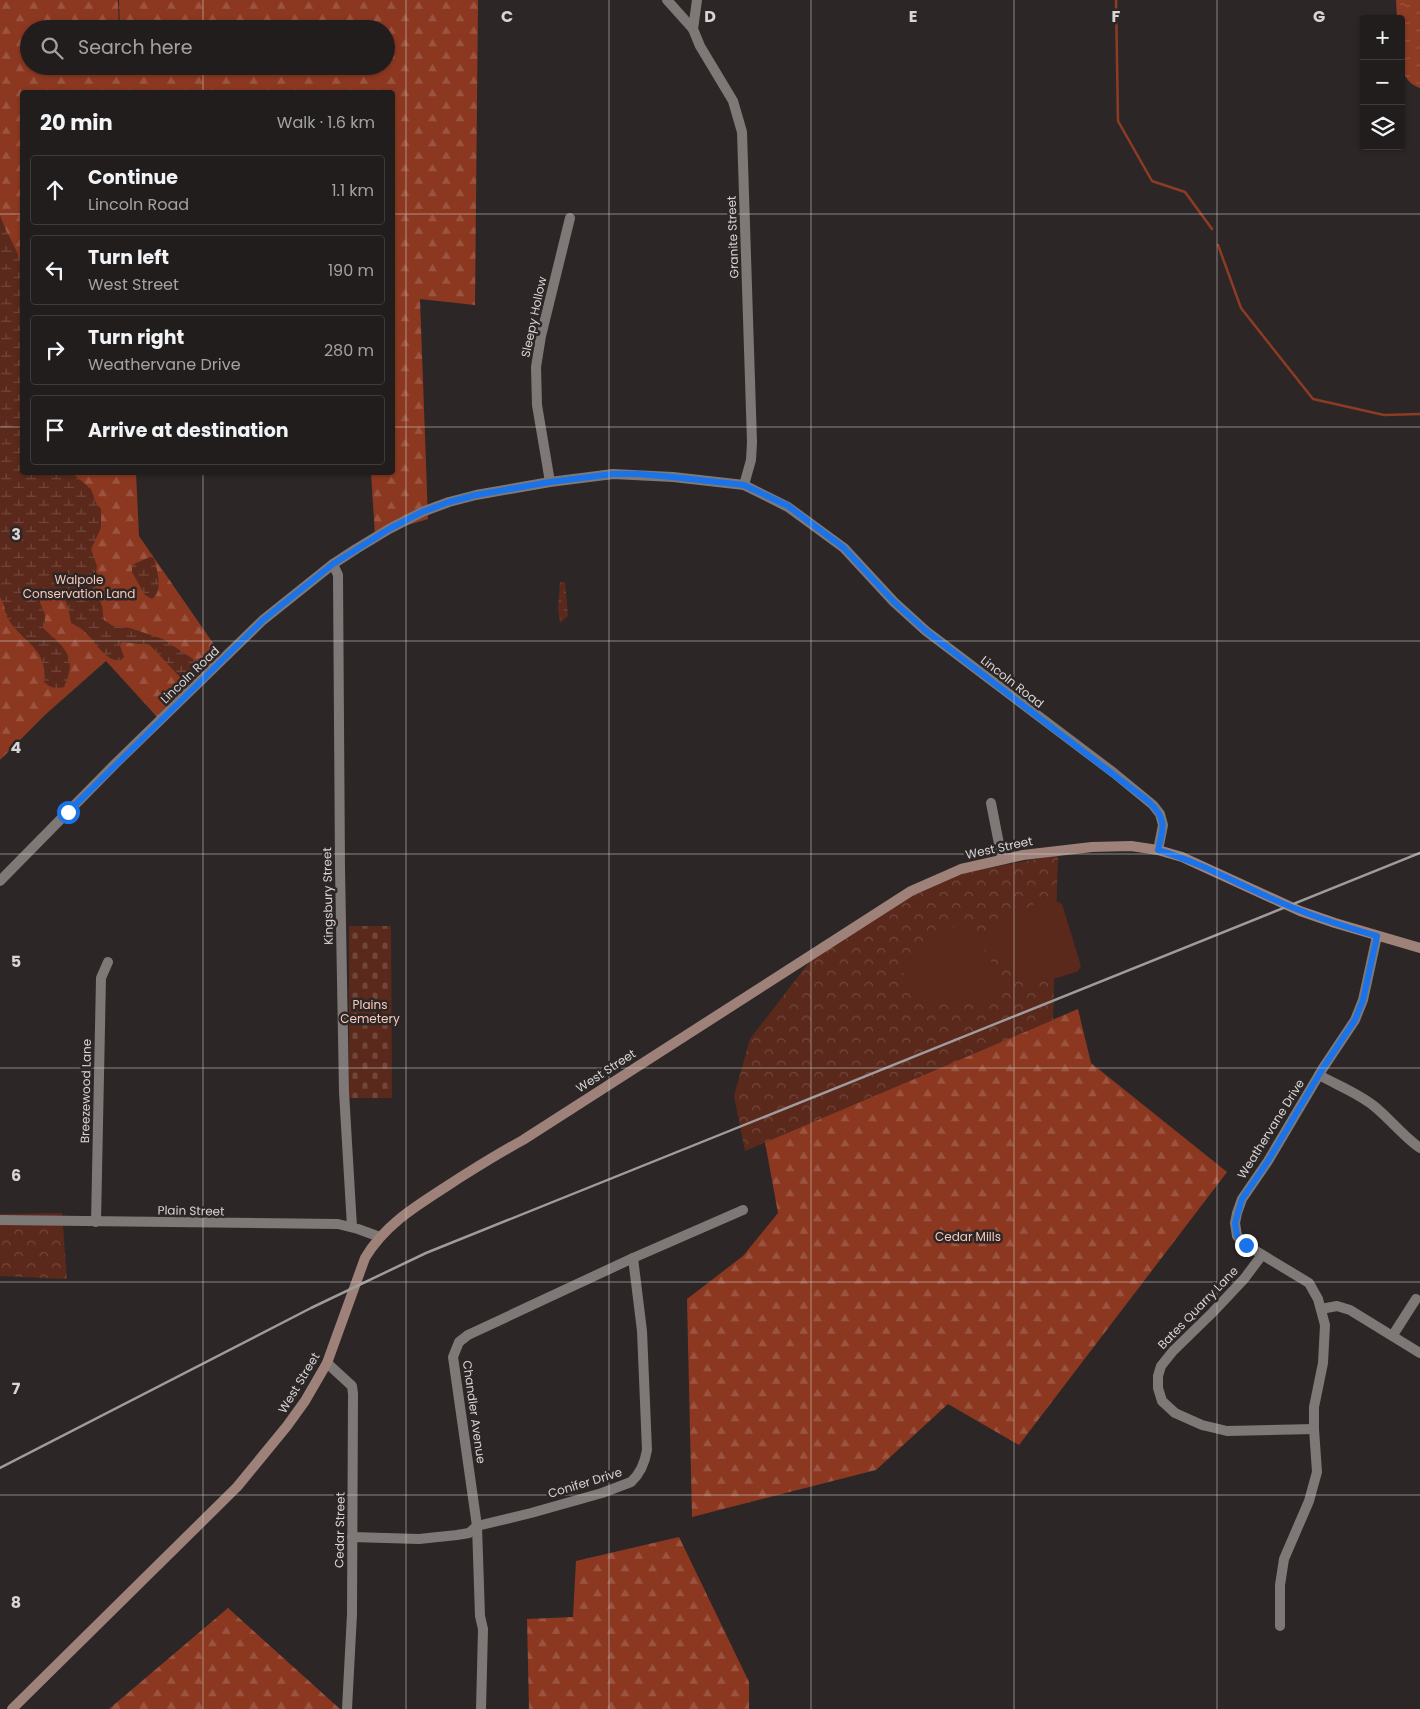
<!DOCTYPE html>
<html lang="en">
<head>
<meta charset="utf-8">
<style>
  :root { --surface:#211d1c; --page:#2d2a29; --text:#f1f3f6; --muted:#a2a2a3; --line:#3e3b3b }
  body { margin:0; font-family:Poppins,sans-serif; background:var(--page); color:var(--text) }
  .controls { position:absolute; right:15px; top:15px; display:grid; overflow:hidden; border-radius:5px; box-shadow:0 1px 4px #0004 }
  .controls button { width:45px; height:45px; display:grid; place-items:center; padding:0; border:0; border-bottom:1px solid var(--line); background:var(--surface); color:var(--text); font:25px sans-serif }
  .stop { position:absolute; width:15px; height:15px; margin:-11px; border:4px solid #1a73e8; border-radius:50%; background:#fff }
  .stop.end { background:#1a73e8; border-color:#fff; box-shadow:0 1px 5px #0008 }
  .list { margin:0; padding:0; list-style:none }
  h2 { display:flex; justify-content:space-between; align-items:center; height:65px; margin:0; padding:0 20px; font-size:21px }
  h2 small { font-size:16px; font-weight:400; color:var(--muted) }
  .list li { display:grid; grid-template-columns:32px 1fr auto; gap:15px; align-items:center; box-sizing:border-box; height:70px; margin:0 10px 10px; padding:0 10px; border:1px solid var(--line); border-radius:5px }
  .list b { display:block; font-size:19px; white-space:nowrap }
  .list p { margin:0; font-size:16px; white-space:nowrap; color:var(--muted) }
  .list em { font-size:16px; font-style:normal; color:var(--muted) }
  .icon { flex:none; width:28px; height:28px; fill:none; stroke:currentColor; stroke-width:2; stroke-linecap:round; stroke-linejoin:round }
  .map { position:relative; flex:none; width:1420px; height:1709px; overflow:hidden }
  .search { position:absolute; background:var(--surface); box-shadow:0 1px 4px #0004; left:20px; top:20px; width:375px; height:55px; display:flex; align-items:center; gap:12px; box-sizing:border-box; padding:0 18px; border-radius:28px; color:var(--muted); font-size:19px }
  .panel { position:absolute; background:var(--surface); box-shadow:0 1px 4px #0004; left:20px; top:90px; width:375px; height:385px; border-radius:5px }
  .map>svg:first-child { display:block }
</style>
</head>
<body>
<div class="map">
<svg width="1420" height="1709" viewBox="0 0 1420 1709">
  <defs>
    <pattern id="forest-firs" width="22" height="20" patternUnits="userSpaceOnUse" patternTransform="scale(1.25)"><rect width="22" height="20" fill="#8c3821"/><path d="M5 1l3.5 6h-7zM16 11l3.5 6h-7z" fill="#9b5440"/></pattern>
    <pattern id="wetland-marsh" width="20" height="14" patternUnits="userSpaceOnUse" patternTransform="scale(1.25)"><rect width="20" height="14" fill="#5a291b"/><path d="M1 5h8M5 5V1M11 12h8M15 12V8" fill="none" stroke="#71473b"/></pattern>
    <pattern id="cemetery-stones" width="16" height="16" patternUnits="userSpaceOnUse" patternTransform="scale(1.25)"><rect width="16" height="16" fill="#5a291b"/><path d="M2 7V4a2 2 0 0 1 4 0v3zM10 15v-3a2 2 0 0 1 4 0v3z" fill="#71473b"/></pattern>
    <pattern id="park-crowns" width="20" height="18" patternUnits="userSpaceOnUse" patternTransform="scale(1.25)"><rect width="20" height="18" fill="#5a291b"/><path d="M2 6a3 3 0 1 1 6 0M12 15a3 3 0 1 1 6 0" fill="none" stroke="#71473b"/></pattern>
    <pattern id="water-ripples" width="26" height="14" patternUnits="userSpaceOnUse" patternTransform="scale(1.25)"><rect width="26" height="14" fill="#8e3b23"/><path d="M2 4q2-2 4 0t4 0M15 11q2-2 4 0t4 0" fill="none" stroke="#9d5642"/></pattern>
  </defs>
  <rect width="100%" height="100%" fill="#2c2726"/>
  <!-- forest -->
  <g fill="url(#forest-firs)">
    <polygon points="0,0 118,0 119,29 29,29 29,66 386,66 386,29 120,29 119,0 478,0 475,305 420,299 428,519 375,535 371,473 392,472 392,92 22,92 22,472 136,473 139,536 224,659 158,718 106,661 46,714 0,760"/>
    <polygon points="1078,1009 1091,1063 1227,1172 1019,1445 948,1404 876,1470 692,1517 687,1299 743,1256 778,1213 765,1142"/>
    <polygon points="679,1537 749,1682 749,1709 529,1709 527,1619 573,1617 576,1561"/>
    <polygon points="228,1608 340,1709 109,1709"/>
  </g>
  <!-- wetland -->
  <g fill="url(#wetland-marsh)">
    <path d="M0,215C6,233 17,248 22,266V472L72,473L91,489L96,503L101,509V528L91,549L97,566L94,585L102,606L104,620L113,626L130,628L163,639L199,663L202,671L196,686H188L150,645L122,642L120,645L124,657L121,660C106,663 95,641 85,632C81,628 76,626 71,623C69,608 65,590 47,590C37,602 39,599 44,612C46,617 44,624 44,629C65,648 78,657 64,687C55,689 51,688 44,682C48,648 24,644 8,619C4,613 6,606 0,597Z"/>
    <path d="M150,557L154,558C157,570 164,591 152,599L145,595L132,572V567L134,564Z"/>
    <polygon points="560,582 565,582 568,616 560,623 558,608"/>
  </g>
  <!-- cemetery -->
  <polygon fill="url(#cemetery-stones)" points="349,926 391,926 392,1098 349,1098"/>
  <!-- park -->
  <g fill="url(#park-crowns)">
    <polygon points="1058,855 1053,1020 745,1151 734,1096 750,1039 824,943 914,888 968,872"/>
    <polygon points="62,1213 67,1279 0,1276 0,1214"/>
  </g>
  <!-- pitch -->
  <g fill="#5a291b">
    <path d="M1047,897L1062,904L1081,966L1078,971C1028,990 1006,982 984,932Z"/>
    <path d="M964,922L968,925L1007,986C962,1013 928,1015 899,966L958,924Z"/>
  </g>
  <!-- water -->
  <path fill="url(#water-ripples)" d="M1396,0H1420V88C1393,79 1401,42 1401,19H1397Z"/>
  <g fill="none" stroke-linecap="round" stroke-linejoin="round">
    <!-- stream -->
    <g stroke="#8e3b23" stroke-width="2.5">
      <polyline points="1116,0 1118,121 1152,181 1185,192 1212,229"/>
      <polyline points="1218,245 1241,308 1313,399 1384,415 1420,414"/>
    </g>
    <!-- minor -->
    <g stroke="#7e7876" stroke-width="10">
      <polyline points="667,0 693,29"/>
      <polyline points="697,0 693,29 700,46 733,101 742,132 752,442 751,460 744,485"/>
      <polyline points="550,482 537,405 536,367 541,336 570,218"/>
      <polyline points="333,564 338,575 340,868 344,1092 352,1227"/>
      <polyline points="991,803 1002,859"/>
      <polyline points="0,881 116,763 263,620 333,564 356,549 389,529 422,512 449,502 476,495 550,482 613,474 673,477 744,485 788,507 844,548 894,602 926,631 1114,773 1153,805 1160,814 1163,825 1158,850"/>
      <path d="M1319,1075C1337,1085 1358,1093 1374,1106C1390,1119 1403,1136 1420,1148"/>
      <polyline points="0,1220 338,1224 358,1229 380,1237"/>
      <polyline points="96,1222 101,978 108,962"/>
      <polyline points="1262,1255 1244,1279 1212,1313 1173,1351 1161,1366 1158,1376 1158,1388 1162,1401 1175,1413 1202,1425 1227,1431 1314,1429"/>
      <polyline points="1321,1309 1337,1306 1350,1310 1420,1353"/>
      <polyline points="1393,1335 1416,1299"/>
      <polyline points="327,1363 352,1386 353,1394 352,1614 347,1709"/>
      <path d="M352,1537L419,1539L457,1535L469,1533L477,1526L531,1513L602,1493L631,1482C641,1473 645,1462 647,1450L642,1331L633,1258"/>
      <polyline points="1280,1626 1280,1585 1284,1559 1309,1501 1317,1472 1314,1429 1314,1407 1323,1363 1325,1325 1318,1299 1309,1283 1246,1245 1237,1236 1235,1223 1237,1213 1242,1199 1268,1161 1323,1068 1355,1020 1363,1000 1377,936"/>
      <polyline points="481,1709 483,1629 480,1616 477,1526 453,1357 459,1342 468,1335 633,1258 743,1210"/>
    </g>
    <!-- secondary -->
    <path stroke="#9e827a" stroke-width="10" d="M12,1709L237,1487L287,1426L305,1401L327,1363L365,1258C384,1226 413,1208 444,1188C470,1171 496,1155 523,1140L911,891L961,869L1023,855L1092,847L1131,846L1158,850L1182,857L1300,911L1335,923L1420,948"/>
    <!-- rail -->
    <polyline stroke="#9f9c9b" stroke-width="2.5" points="0,1468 311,1308 426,1253 1420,853"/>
  </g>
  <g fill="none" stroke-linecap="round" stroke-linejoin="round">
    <!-- route -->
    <path stroke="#1a73e8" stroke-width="6" d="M68,812L263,620L333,564L389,529L422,512L449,502L476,495L550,482L613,474H638L673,477L744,485L788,506L844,548L894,602L926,631L1148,801C1167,818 1164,828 1158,850C1199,862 1236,883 1275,900C1308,915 1342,926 1377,936L1363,1000L1355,1020L1323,1068L1268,1161L1242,1199L1235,1223L1237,1236L1246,1245"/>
  </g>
  <!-- grid -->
  <path fill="none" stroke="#d8d5d4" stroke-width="1" stroke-opacity="0.55" d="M203,0V29M406,0V1709M609,0V1709M811,0V1709M1014,0V1709M1217,0V1709M203,66V92M0,214H22M392,214H1420M0,427H22M392,427H1420M203,472V1709M0,641H1420M0,854H1420M0,1068H1420M0,1282H1420M0,1495H1420"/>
  <g text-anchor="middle" stroke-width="5" stroke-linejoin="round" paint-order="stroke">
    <!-- street labels -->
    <g font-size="12" fill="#d8d5d4" stroke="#2c2726">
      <text transform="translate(733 237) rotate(-92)" y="4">Granite Street</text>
      <text transform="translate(534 317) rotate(-78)" y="4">Sleepy Hollow</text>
      <text transform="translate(190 675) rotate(-44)" y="4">Lincoln Road</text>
      <text transform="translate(1012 682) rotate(38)" y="4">Lincoln Road</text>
      <text transform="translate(999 848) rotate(-12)" y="4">West Street</text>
      <text transform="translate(328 896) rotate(-91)" y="4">Kingsbury Street</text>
      <text transform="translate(606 1071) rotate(-33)" y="4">West Street</text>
      <text transform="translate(86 1091) rotate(-89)" y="4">Breezewood Lane</text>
      <text transform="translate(1271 1129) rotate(-58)" y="4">Weathervane Drive</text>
      <text transform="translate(191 1211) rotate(1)" y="4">Plain Street</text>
      <text transform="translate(1198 1308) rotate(-46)" y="4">Bates Quarry Lane</text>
      <text transform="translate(299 1383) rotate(-59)" y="4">West Street</text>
      <text transform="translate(474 1412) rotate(82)" y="4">Chandler Avenue</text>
      <text transform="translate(585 1483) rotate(-17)" y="4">Conifer Drive</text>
      <text transform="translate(340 1530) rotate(-89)" y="4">Cedar Street</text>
    </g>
    <!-- park labels -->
    <g font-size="12" fill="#fbc9bb" stroke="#2c2726">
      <text x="79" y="584">Walpole<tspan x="79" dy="14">Conservation Land</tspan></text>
      <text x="370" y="1009">Plains<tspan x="370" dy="14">Cemetery</tspan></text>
      <text x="968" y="1241">Cedar Mills</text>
    </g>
  </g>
  <g font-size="16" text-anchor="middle" font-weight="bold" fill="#d8d5d4" stroke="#2c2726" stroke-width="5" stroke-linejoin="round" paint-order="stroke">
    <text x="507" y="22">C</text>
    <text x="710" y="22">D</text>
    <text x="913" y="22">E</text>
    <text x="1116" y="22">F</text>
    <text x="1319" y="22">G</text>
    <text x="16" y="540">3</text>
    <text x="16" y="753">4</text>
    <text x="16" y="967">5</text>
    <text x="16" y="1181">6</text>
    <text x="16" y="1394">7</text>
    <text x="16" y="1608">8</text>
  </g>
</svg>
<div class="controls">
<button>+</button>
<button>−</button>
<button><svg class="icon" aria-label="layers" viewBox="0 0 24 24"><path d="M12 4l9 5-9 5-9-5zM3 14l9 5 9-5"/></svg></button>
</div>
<div class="stop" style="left:68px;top:812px"></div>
<div class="stop end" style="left:1246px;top:1245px"></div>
<div class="search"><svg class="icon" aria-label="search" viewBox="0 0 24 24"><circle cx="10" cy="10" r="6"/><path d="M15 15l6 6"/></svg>Search here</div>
<section class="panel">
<h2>20 min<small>Walk · 1.6 km</small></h2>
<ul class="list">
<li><svg class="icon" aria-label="ahead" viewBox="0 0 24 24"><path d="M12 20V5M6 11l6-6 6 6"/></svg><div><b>Continue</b><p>Lincoln Road</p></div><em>1.1 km</em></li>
<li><svg class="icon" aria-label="left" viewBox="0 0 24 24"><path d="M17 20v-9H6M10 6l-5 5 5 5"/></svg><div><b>Turn left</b><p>West Street</p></div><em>190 m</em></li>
<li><svg class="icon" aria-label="right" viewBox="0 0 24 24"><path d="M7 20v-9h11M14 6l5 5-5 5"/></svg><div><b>Turn right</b><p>Weathervane Drive</p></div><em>280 m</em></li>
<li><svg class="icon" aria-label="arrive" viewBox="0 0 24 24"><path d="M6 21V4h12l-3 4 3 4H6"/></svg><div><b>Arrive at destination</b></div></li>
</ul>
</section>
</div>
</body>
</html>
